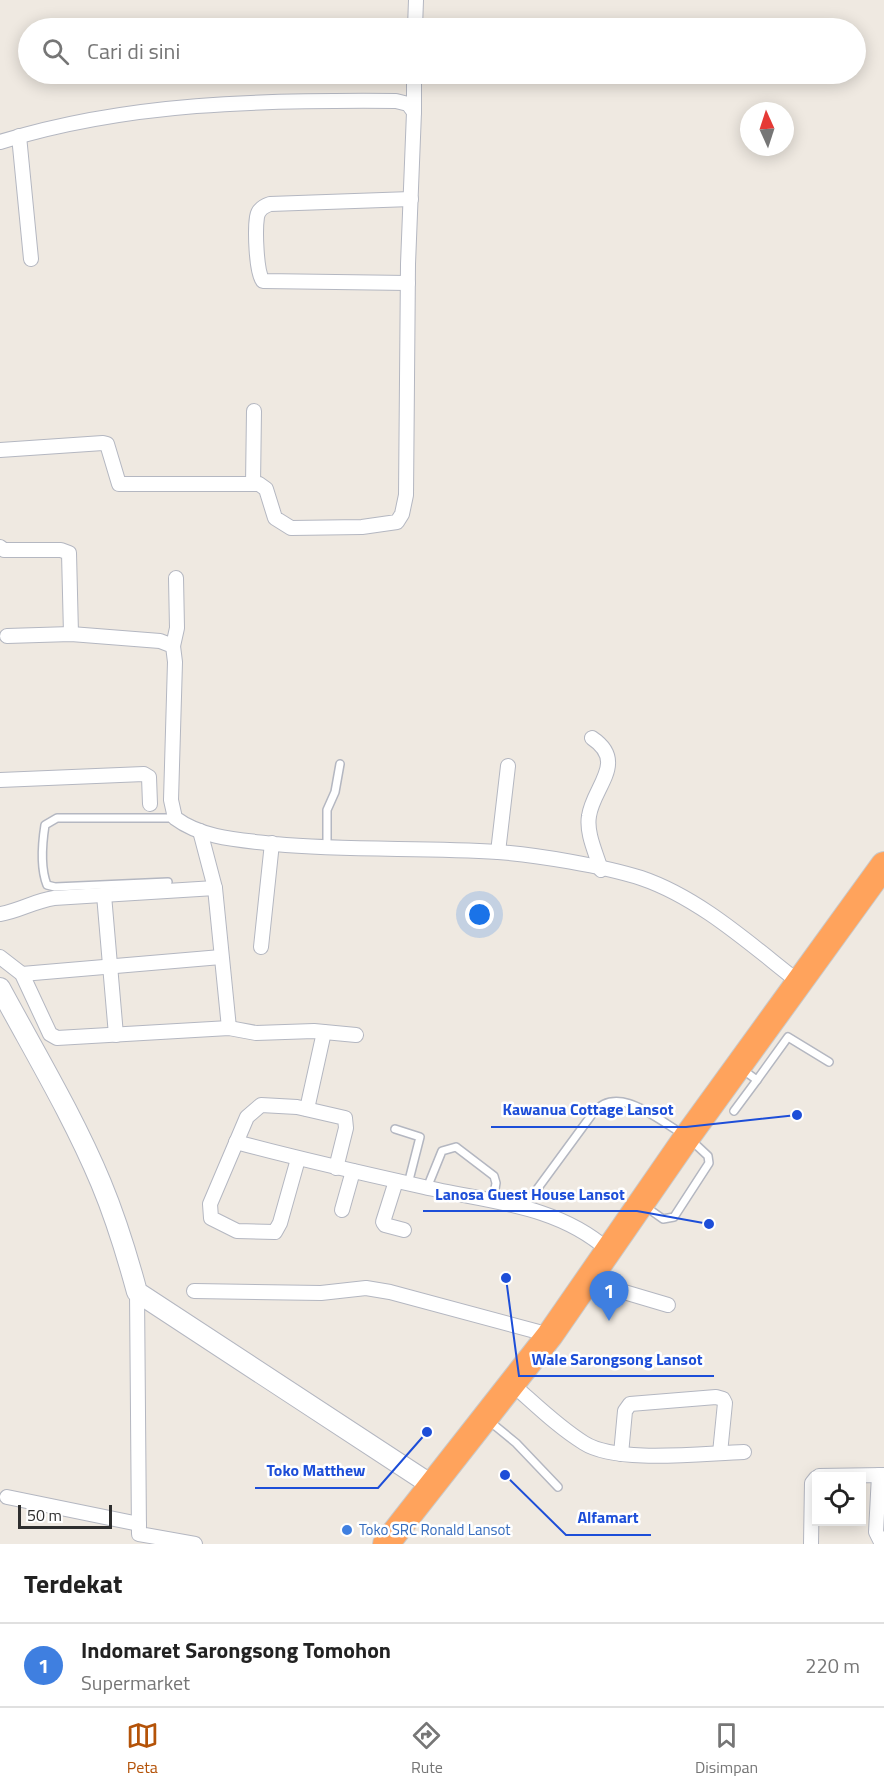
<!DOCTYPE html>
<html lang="id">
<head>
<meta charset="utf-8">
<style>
  :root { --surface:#fff; --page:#f6f6f6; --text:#222; --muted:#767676; --line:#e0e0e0; --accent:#b45309 }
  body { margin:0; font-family:"Titillium Web",sans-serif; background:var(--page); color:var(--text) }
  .controls { position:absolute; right:18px; bottom:18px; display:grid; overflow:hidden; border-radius:0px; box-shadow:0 3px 15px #0003 }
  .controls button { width:54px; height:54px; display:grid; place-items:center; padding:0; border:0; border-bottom:2px solid var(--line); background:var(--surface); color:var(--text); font:30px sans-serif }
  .compass { position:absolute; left:740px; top:102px; width:54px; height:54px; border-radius:50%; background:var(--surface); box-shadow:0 3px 15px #0003; rotate:357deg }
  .scale { position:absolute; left:18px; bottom:15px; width:94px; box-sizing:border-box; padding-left:6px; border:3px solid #2e2e2e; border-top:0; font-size:16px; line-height:21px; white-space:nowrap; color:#2e2e2e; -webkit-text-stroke:4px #fff; paint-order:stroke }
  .you { position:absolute; left:480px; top:915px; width:21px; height:21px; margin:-15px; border:4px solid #fff; border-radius:50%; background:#1a73e8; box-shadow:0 0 0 9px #1a73e833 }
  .badge { display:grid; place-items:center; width:39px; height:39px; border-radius:50%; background:var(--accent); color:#fff; font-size:20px; font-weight:700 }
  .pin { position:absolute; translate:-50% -50px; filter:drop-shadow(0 2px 3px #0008) }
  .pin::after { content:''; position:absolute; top:32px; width:21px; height:18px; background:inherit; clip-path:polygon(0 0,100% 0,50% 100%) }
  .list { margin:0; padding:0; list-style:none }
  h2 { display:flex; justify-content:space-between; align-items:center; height:78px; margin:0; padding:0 24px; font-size:26px }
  h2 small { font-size:20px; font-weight:400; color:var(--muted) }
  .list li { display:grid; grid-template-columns:39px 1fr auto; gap:18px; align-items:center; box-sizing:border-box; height:84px; padding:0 24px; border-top:2px solid var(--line) }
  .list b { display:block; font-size:22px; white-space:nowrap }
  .list p { margin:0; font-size:20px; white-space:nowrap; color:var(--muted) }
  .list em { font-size:20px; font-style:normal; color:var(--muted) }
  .icon { flex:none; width:33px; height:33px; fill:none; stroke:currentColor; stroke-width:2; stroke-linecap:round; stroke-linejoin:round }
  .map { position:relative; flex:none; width:884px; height:1544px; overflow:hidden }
  .search { position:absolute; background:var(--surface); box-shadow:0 3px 15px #0003; left:18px; right:18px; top:18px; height:66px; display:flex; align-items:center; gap:15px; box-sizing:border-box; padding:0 21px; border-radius:33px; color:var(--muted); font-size:22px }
  .sheet { height:162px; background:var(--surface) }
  nav { display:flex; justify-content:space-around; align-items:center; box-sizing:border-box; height:84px; border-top:2px solid var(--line); background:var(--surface); font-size:16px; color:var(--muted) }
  nav a { display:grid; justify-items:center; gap:3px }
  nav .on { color:var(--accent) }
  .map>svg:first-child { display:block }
</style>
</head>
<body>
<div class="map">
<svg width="884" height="1544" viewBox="0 0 884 1544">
  <rect width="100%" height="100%" fill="#efe9e1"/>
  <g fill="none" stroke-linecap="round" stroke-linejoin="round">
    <!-- lane casing -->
    <g stroke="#b4b7c1" stroke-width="10">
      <g id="lane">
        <polyline points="327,848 327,810 335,792 340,764"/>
        <path d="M168,882L55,887L47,885C40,867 42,844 45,825L57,818H175"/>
        <polyline points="757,1080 788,1037 829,1062"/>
        <polyline points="734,1111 757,1080 743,1070"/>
        <polyline points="395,1129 420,1137 408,1184"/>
        <polyline points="427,1188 442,1151 456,1147 494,1176 496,1183 493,1201"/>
        <path d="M524,1207L593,1113C618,1083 658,1120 683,1134"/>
        <polyline points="646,1207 663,1219 674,1217 709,1163 708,1156 692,1141"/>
        <polyline points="488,1420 516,1443 558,1487"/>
      </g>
    </g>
    <!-- street casing -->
    <g stroke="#b4b7c1" stroke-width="16">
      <g id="street">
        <polyline points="415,28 416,0"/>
        <polyline points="414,112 414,74"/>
        <polyline points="19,136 31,259"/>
        <path d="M0,142C128,102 263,100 396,101L408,104L414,112L408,264L406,495L402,514L397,522L362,527L291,528L275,518L266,489L259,484H119L107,444L103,443L0,450"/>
        <path d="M408,283L263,281C256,272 255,230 257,217C258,210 264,206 270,204L411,199"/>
        <polyline points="253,484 254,411"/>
        <polyline points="0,547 4,550 61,550 69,553 71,634"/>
        <path d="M7,636L71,634L160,641L173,646L175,662L171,800L175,818C203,839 242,840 275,844C349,851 424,847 498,852C538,855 603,866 641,878C700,898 751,945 800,983"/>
        <polyline points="173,646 177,628 176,578"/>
        <path d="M592,738C628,762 593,787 589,816C586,833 596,853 601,870"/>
        <polyline points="0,780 144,774 149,777 150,804"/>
        <polyline points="200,831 215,888 229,1028"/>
        <polyline points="498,852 508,766"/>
        <polyline points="104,895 116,1035"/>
        <path d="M0,914C19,911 34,901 54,898L215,888"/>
        <polyline points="261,947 272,843"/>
        <polyline points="0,957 22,974 50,1034 57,1038 229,1028 256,1033 314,1031 356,1035"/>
        <polyline points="22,974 221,957"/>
        <polyline points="307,1109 324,1032"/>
        <path d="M236,1142C298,1159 361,1173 424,1187C488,1202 556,1204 608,1250"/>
        <polyline points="298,1159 280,1223 275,1232 237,1231 211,1218 210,1204 247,1117 261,1105 297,1107 345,1118 346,1128 336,1168"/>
        <polyline points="396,1181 383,1222 385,1225 404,1230"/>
        <polyline points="342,1210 353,1171"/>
        <polyline points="587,1281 668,1305"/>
        <polyline points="194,1291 321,1293 366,1288 390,1292 550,1335"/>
        <polyline points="137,1292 139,1534 195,1544"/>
        <path d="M512,1384C535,1404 558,1427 584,1443C617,1464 704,1453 744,1452"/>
        <polyline points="621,1454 625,1411 630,1404 716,1397 723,1399 725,1403 720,1453"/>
        <polyline points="879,1475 876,1532 880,1540 884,1541"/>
        <polyline points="819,1476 884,1475"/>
        <polyline points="7,1497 139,1524"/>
        <polyline points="811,1544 812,1483 816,1478"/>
      </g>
    </g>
    <!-- secondary casing -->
    <g stroke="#b4b7c1" stroke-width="22">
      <path id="secondary" d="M0,988C35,1053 73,1116 101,1183C116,1219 127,1255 137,1292L433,1486"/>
    </g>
    <!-- highway casing -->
    <g stroke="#c9c9c9" stroke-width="28">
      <polyline id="highway" points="386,1544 550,1335 687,1137 884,865"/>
    </g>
    <!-- lane -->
    <use href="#lane" stroke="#fff" stroke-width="7"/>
    <!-- street -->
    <use href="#street" stroke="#fff" stroke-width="14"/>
    <!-- secondary -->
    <use href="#secondary" stroke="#fff" stroke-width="20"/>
    <!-- highway -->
    <use href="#highway" stroke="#ffa35c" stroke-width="26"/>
  </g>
  <!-- markers -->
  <circle fill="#3f7fe0" stroke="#fff" stroke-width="2" cx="347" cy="1530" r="6"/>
  <g text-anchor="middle" stroke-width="5" stroke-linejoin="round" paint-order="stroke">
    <!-- shop labels -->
    <g font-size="15" fill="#366cbe" stroke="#fff" text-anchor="start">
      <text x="359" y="1535">Toko SRC Ronald Lansot</text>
    </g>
  </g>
  <!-- callouts -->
  <path fill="none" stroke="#1d4ed8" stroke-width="2" d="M797 1115L686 1127H491M709 1224L637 1211H423M506 1278L519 1376H714M427 1432L378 1488H255M505 1475L566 1535H651"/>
  <g fill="#1d4ed8" stroke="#fff" stroke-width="2">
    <circle cx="797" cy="1115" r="6"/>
    <circle cx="709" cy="1224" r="6"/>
    <circle cx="506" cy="1278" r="6"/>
    <circle cx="427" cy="1432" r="6"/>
    <circle cx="505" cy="1475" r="6"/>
  </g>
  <g font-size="16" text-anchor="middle" font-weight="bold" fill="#1d4ed8" stroke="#fff" stroke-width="5" stroke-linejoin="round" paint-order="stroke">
    <text x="588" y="1115">Kawanua Cottage Lansot</text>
    <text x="530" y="1200">Lanosa Guest House Lansot</text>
    <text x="617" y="1365">Wale Sarongsong Lansot</text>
    <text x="316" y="1476">Toko Matthew</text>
    <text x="608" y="1523">Alfamart</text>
  </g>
</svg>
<div class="controls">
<button><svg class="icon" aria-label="locate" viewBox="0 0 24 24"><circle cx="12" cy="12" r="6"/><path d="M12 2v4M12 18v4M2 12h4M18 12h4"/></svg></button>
</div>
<svg class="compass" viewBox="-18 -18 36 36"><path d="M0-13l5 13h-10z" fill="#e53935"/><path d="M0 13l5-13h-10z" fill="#767676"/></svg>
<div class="scale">50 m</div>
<div class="you"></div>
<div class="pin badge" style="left:609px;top:1321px;background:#3f7fe0">1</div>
<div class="search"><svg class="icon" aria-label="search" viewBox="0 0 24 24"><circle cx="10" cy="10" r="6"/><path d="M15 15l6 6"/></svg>Cari di sini</div>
</div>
<section class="sheet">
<h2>Terdekat<small></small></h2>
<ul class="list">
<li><span class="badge" style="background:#3f7fe0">1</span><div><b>Indomaret Sarongsong Tomohon</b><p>Supermarket</p></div><em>220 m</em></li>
</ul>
</section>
<nav>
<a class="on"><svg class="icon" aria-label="map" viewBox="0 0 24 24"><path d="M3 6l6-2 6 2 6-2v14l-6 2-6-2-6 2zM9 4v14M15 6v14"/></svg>Peta</a>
<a><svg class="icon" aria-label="directions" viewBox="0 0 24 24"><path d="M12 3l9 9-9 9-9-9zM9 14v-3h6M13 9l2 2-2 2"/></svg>Rute</a>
<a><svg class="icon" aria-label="saved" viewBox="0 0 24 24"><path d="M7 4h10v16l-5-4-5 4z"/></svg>Disimpan</a>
</nav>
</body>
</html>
